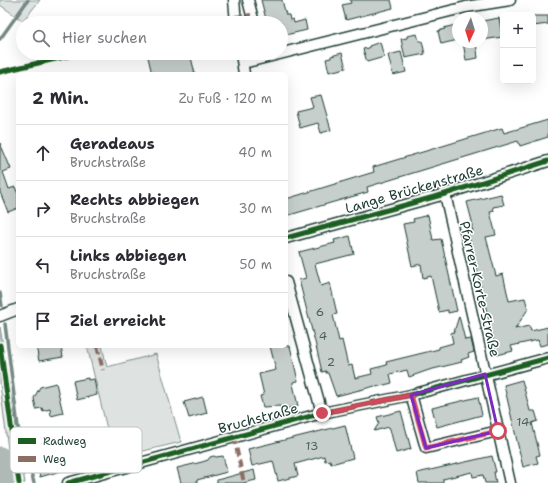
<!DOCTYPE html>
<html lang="de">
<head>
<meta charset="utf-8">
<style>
  :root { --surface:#fff; --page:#f7f7f7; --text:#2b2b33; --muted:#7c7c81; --line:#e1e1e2 }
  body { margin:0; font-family:"Shantell Sans",sans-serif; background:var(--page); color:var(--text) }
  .controls { position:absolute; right:12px; top:12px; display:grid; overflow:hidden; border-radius:6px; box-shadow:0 4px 16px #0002 }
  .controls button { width:36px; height:36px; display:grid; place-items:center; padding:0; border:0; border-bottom:1px solid var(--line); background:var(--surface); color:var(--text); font:20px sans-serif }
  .compass { position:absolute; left:452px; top:12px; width:36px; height:36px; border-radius:50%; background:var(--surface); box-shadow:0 4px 16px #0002; rotate:184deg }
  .stop { position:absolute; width:12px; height:12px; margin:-9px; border:3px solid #d1495b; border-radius:50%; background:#fff }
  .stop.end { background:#d1495b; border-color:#fff; box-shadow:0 1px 4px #0008 }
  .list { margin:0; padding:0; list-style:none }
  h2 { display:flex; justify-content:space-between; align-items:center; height:52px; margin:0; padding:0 16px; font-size:17px }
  h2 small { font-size:13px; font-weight:400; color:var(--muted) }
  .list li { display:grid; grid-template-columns:26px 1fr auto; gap:12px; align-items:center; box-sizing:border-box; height:56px; padding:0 16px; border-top:1px solid var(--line) }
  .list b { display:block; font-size:15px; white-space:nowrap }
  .list p { margin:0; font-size:13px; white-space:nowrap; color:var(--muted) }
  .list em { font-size:13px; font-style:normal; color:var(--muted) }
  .icon { flex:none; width:22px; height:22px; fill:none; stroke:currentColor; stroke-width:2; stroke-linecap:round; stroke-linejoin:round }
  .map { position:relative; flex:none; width:548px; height:483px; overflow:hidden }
  .search { position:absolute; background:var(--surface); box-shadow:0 4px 16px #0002; left:16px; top:16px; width:272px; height:44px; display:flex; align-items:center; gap:10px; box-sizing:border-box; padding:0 14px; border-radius:22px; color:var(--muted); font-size:15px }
  .panel { position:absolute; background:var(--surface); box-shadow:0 4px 16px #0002; left:16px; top:72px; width:272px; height:276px; border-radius:6px }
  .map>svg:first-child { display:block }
</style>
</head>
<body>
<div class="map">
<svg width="548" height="483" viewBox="0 0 548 483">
  <rect width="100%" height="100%" fill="#fff"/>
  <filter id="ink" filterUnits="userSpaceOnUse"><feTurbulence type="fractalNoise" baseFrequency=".025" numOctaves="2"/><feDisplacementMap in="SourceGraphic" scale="8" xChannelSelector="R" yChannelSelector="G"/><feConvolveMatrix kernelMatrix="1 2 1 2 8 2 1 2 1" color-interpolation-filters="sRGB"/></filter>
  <g filter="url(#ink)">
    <!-- green -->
    <g fill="#dee3e2" stroke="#7e908b">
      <polygon points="0,0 40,0 23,21 0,5"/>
      <polygon points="0,327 25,483 12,483 0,384"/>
      <polygon points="87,346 102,346 107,367 156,354 181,442 114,458"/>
    </g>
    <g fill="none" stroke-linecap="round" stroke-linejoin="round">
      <!-- stream -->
      <g stroke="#758883" stroke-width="3.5">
        <polyline points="0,39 28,0"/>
        <polyline points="0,293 2,306"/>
        <polyline points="5,324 18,427 34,483"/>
      </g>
      <!-- river -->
      <polyline stroke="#afbab7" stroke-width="21" points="0,457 3,483"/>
    </g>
    <!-- building -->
    <g fill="#c7cfcc" stroke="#1f3d34">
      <polygon points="261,0 282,0 286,15 289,15 290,20 293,19 294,23 305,20 307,30 281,36 281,23 267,23"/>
      <polygon points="350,0 391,0 393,8 346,20 342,5 351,3"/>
      <polygon points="533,16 548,16 548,24 533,26"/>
      <polygon points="499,18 502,37 482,40 482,21"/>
      <polygon points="455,25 458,40 441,44 438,31 445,29 444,28"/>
      <polygon points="417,34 419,41 422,41 425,54 405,58 401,39 407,38 407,36"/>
      <polygon points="380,42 384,57 367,62 363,49 369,48 369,46"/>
      <polygon points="463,42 476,42 478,58 466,60"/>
      <polygon points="401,52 406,72 393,75 388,55"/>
      <polygon points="147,53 190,53 195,74 152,74"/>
      <polygon points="342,53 346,68 329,72 326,59 331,58 331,56"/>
      <polygon points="321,95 331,130 321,133 318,123 300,128 296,111 313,107 310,97"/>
      <polygon points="548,120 548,137 520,146 518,141 367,187 368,192 286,216 286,199 374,172 373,167 502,128 504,133"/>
      <polygon points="0,143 11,169 3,172 9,189 15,187 18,194 18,208 8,212 0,192"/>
      <polygon points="501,194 504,205 493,207 494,211 490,212 496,235 486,237 496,276 503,274 509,301 525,298 528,309 515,329 529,326 531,331 548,327 548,344 540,346 538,340 511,346 513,351 497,355 468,232 473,231 471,225 473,225 467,202"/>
      <polygon points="428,215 433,240 441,239 457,311 448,313 448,310 439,312 431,276 423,278 421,264 412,266 403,224 414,222 413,219"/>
      <polygon points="350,236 354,254 315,264 321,286 330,283 337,314 333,315 339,341 342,340 348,366 352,365 355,378 372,374 371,369 387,365 386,362 439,349 439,347 453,343 451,333 454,332 459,316 465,340 471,339 474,352 468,354 469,357 461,360 462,362 429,370 409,377 407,370 390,374 392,383 376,387 375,386 336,396 328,373 326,373 326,371 322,372 316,346 299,280 306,278 299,252 335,243 334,240"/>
      <polygon points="36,346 61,346 63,357 39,361"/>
      <polygon points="270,346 290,346 298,381 293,382 293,384 298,406 281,410 280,406 263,407 260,396 264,395 259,374 276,370"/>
      <polygon points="88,378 88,380 94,379 97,395 77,400 73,381"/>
      <polygon points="522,380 530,411 535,411 538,421 532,423 540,455 536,456 538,463 523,467 504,385"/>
      <polygon points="56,383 63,413 51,416 50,409 43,411 42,408 36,409 34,398 40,387"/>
      <polygon points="203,397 207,413 189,418 184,402"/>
      <polygon points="478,397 482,415 437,427 432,408"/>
      <polygon points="401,411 411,449 396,453 390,429 389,427 374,431 379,423 377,417"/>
      <polygon points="345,425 353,458 331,464 330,460 325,461 324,456 295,464 298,476 278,481 273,461 252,466 248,449"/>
      <polygon points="78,451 82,465 40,477 36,460"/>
      <polygon points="214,456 216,457 223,456 227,472 197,480 197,483 181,483 177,468 202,462 208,460 210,457"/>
      <polygon points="492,456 496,472 494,472 496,483 485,483 483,475 473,477 472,472 443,479 443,483 419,483 417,473"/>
      <polygon points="254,470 256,480 243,483 217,483 217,480"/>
    </g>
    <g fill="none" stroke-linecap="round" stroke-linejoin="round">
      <!-- street casing -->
      <g stroke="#1f3d34" stroke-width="13">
        <g id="street">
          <polyline points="234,0 236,23"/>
          <polyline points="248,0 254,23"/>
          <polyline points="241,53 244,74"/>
          <polyline points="243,63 466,7 510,0"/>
          <polyline points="445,194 510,483"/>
          <polyline points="286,238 445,194 548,161"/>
          <polyline points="286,282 322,413"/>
          <polyline points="0,316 18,309"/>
          <polyline points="411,395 426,448 498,431"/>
          <polyline points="68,483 322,413 411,395 548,358"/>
        </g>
      </g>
      <!-- street -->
      <use href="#street" stroke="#fff" stroke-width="10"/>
      <!-- quiet -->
      <g stroke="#8d6e63" stroke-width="4" stroke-dasharray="8 4" stroke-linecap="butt">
        <polyline points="235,17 251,15"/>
        <polyline points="97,346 103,370"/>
        <polyline points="234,437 244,483"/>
        <polyline points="121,456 125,467"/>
      </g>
      <!-- cycleway casing -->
      <g stroke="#fff" stroke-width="8">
        <g id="cycleway">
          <polyline points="0,72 81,53"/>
          <polyline points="286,238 445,194 548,161"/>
          <polyline points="0,345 19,483"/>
          <polyline points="68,483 322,413 411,395 548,358"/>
        </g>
      </g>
      <!-- cycleway -->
      <use href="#cycleway" stroke="#1b5e20" stroke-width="5"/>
    </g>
  </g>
  <g fill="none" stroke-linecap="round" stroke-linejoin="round" filter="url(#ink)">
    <!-- route -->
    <polyline stroke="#d1495b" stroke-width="5" points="322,413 411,395 426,448 498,431"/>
  </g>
  <!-- marked area -->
  <path fill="none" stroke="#7b2cbf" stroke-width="3" stroke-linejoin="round" d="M485,374L498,431L426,448L411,395Z"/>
  <g text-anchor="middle" stroke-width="3" stroke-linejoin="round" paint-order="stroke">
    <!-- number labels -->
    <g font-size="12" fill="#49625a">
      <text x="320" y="316">6</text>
      <text x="323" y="340">4</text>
      <text x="331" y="366">2</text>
      <text x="523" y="426">14</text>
      <text x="312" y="450">13</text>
    </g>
    <!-- street labels -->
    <g font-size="14" fill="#1f3d34" stroke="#fff">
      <text transform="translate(414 189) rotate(-16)" y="5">Lange Brückenstraße</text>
      <text transform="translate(480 289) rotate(77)" y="5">Pfarrer-Korte-Straße</text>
      <text transform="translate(258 418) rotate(-15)" y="5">Bruchstraße</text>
    </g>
  </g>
  <!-- legend -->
  <rect x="10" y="427" width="132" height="46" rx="6" fill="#fff" stroke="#bcc5c2" stroke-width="1"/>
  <rect x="18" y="438" width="18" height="6" fill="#1b5e20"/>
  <rect x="18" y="456" width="18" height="6" fill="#8d6e63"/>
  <g font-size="11" fill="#1f3d34">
    <text x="43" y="445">Radweg</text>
    <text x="43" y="463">Weg</text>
  </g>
</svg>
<div class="controls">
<button>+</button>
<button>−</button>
</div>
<svg class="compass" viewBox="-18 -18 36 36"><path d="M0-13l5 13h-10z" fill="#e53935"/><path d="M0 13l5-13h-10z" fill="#7c7c81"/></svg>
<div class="stop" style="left:498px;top:431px"></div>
<div class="stop end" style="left:322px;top:413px"></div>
<div class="search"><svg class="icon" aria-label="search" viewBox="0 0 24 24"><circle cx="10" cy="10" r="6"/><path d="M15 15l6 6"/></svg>Hier suchen</div>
<section class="panel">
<h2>2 Min.<small>Zu Fuß · 120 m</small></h2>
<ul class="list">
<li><svg class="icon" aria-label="ahead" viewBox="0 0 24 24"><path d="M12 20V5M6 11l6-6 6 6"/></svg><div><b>Geradeaus</b><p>Bruchstraße</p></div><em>40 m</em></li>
<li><svg class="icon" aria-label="right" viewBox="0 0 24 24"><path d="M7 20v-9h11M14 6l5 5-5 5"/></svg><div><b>Rechts abbiegen</b><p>Bruchstraße</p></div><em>30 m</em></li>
<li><svg class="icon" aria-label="left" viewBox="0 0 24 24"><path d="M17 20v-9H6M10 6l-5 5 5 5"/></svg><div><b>Links abbiegen</b><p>Bruchstraße</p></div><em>50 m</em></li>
<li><svg class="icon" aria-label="arrive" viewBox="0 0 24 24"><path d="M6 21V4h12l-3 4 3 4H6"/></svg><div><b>Ziel erreicht</b></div></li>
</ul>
</section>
</div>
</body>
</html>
